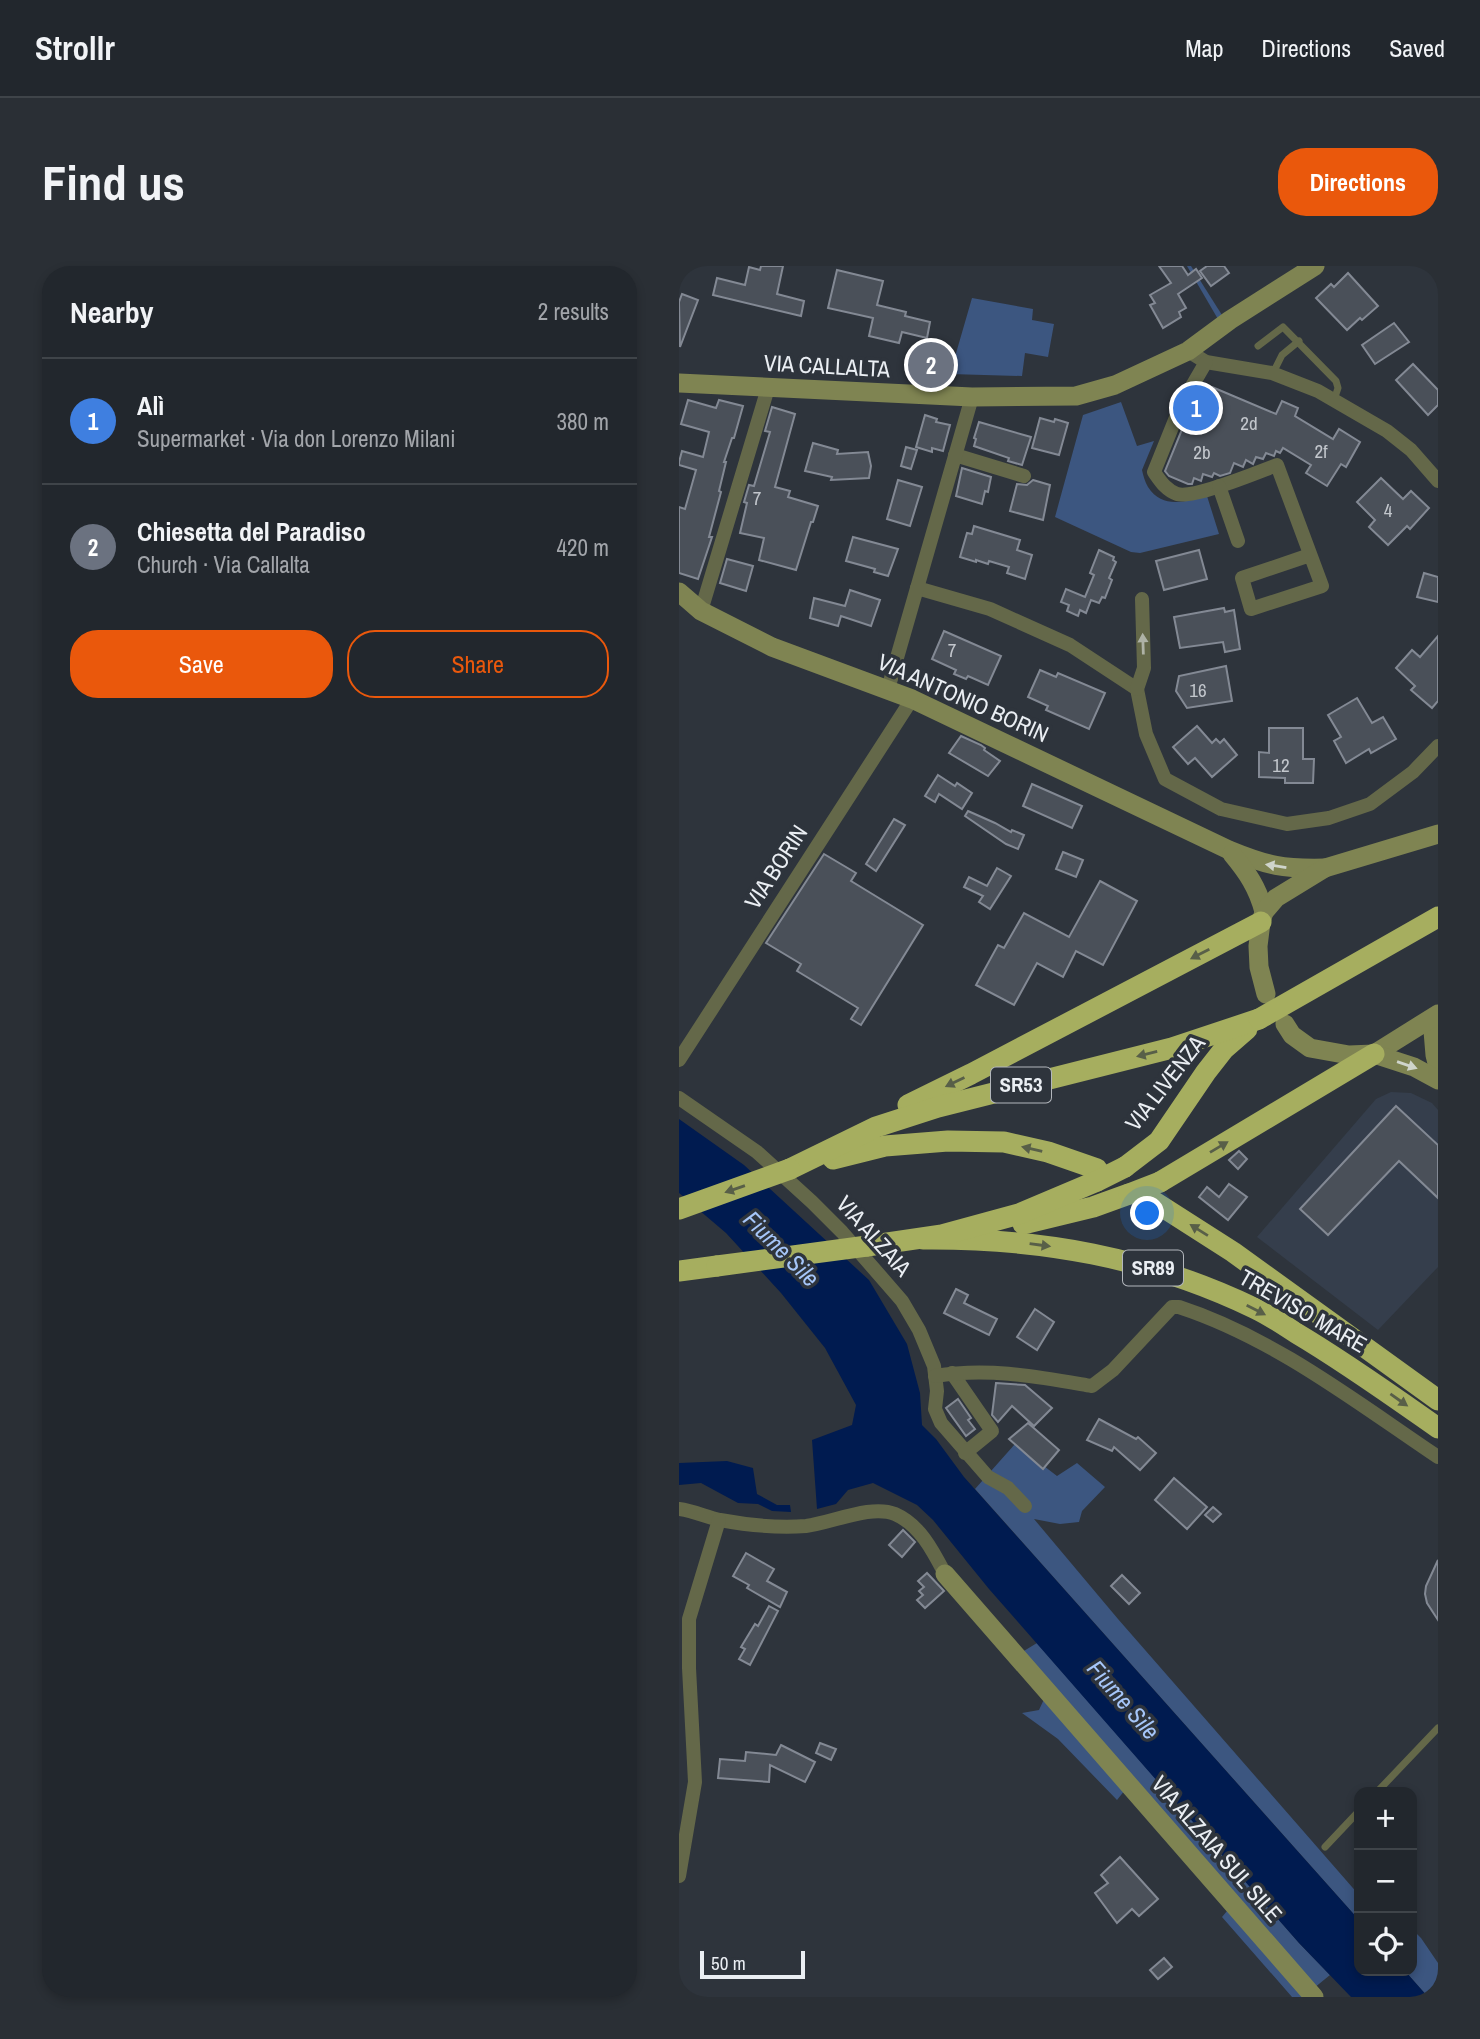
<!DOCTYPE html>
<html lang="en">
<head>
<meta charset="utf-8">
<style>
  :root { --surface:#22272d; --page:#2a2f35; --text:#f1f3f6; --muted:#a2a5aa; --line:#3f4449; --accent:#ea580c }
  body { margin:0; font-family:"Archivo Narrow",sans-serif; background:var(--page); color:var(--text) }
  .controls { position:absolute; right:21px; bottom:21px; display:grid; overflow:hidden; border-radius:14px; box-shadow:0 4px 10px #0003 }
  .controls button { width:63px; height:63px; display:grid; place-items:center; padding:0; border:0; border-bottom:2px solid var(--line); background:var(--surface); color:var(--text); font:35px sans-serif }
  .scale { position:absolute; left:21px; bottom:18px; width:105px; box-sizing:border-box; padding-left:7px; border:4px solid #eaeef3; border-top:0; font-size:19px; line-height:24px; white-space:nowrap; color:#eaeef3; -webkit-text-stroke:5px #2e343c; paint-order:stroke }
  .you { position:absolute; left:469px; top:948px; width:24px; height:24px; margin:-18px; border:5px solid #fff; border-radius:50%; background:#1a73e8; box-shadow:0 0 0 10px #1a73e833 }
  .badge { display:grid; place-items:center; width:46px; height:46px; border-radius:50%; background:var(--accent); color:#fff; font-size:23px; font-weight:700 }
  .pin { position:absolute; translate:-50% -50%; border:4px solid #fff; box-shadow:0 2px 7px #0006 }
  .list { margin:0; padding:0; list-style:none }
  h2 { display:flex; justify-content:space-between; align-items:center; height:91px; margin:0; padding:0 28px; font-size:30px }
  h2 small { font-size:23px; font-weight:400; color:var(--muted) }
  .list li { display:grid; grid-template-columns:46px 1fr auto; gap:21px; align-items:center; box-sizing:border-box; height:126px; padding:0 28px; border-top:2px solid var(--line) }
  .list b { display:block; font-size:26px; white-space:nowrap }
  .list p { margin:0; font-size:23px; white-space:nowrap; color:var(--muted) }
  .list em { font-size:23px; font-style:normal; color:var(--muted) }
  .actions { display:flex; gap:14px; padding:21px 28px }
  .actions a { flex:1; padding:16px 0; border:2px solid var(--accent); border-radius:28px; text-align:center; font-size:24px; color:var(--accent) }
  .actions .main { background:var(--accent); color:#fff }
  .icon { flex:none; width:38px; height:38px; fill:none; stroke:currentColor; stroke-width:2; stroke-linecap:round; stroke-linejoin:round }
  .map { position:relative; flex:none; width:759px; height:1731px; overflow:hidden; border-radius:28px }
  header { display:flex; align-items:center; gap:42px; box-sizing:border-box; height:98px; padding:0 35px; background:var(--surface); border-bottom:2px solid var(--line) }
  header strong { font-size:33px }
  nav { display:flex; gap:38px; margin-inline-start:auto; font-size:24px }
  .intro { display:flex; align-items:center; justify-content:space-between; box-sizing:border-box; height:168px; padding:0 42px }
  h1 { margin:0; font-size:49px }
  .button { padding:18px 32px; border-radius:28px; background:var(--accent); color:#fff; font-size:24px; font-weight:700 }
  main { display:flex; gap:42px; padding:0 42px }
  aside { flex:1; background:var(--surface); border-radius:28px; box-shadow:0 4px 10px #0003 }
  .map>svg:first-child { display:block }
</style>
</head>
<body>
<header>
<strong>Strollr</strong>
<nav><a>Map</a><a>Directions</a><a>Saved</a></nav>
</header>
<div class="intro"><h1>Find us</h1><a class="button">Directions</a></div>
<main>
<aside>
<h2>Nearby<small>2 results</small></h2>
<ul class="list">
<li><span class="badge" style="background:#3f7fe0">1</span><div><b>Alì</b><p>Supermarket · Via don Lorenzo Milani</p></div><em>380 m</em></li>
<li><span class="badge" style="background:#6b7280">2</span><div><b>Chiesetta del Paradiso</b><p>Church · Via Callalta</p></div><em>420 m</em></li>
</ul>
<div class="actions"><a class="main">Save</a><a>Share</a></div>
</aside>
<div class="map">
<svg width="759" height="1731" viewBox="0 0 759 1731">
  <rect width="100%" height="100%" fill="#2e343c"/>
  <!-- built -->
  <polygon fill="#353e4c" points="712,826 732,827 753,837 759,844 759,1001 699,1064 578,971 697,833"/>
  <!-- green -->
  <g fill="#3c5680">
    <polygon points="508,0 512,0 548,57 543,60"/>
    <polygon points="293,32 354,43 353,54 375,58 369,91 346,87 343,110 271,108"/>
    <path d="M442,136L458,180L475,175L463,204C464,209 466,216 469,221C484,244 507,235 528,230L540,268L461,287L452,286L376,251L404,149Z"/>
    <polygon points="336,1178 378,1210 398,1197 426,1221 403,1245 400,1256 381,1258 355,1253 439,1353 680,1629 680,1654 296,1223"/>
    <polygon points="358,1377 620,1677 651,1709 624,1731 613,1731 543,1651 548,1645 446,1524 438,1534 379,1473 343,1447 360,1444 367,1429 335,1391"/>
    <polygon points="733,1663 742,1672 759,1697 759,1731 749,1731 726,1705 733,1705"/>
  </g>
  <!-- water -->
  <g fill="#001b50">
    <polygon points="0,853 65,899 190,1014 228,1078 241,1127 243,1159 257,1173 285,1211 680,1654 680,1705 726,1705 749,1731 672,1731 620,1677 310,1323 254,1254 238,1239 194,1217 169,1224 157,1238 138,1243 133,1174 173,1159 177,1139 146,1082 102,1027 47,967 0,927"/>
    <polygon points="48,1195 74,1202 78,1228 98,1239 111,1239 112,1246 93,1245 79,1238 59,1237 22,1217 0,1219 0,1197"/>
  </g>
  <!-- building -->
  <g fill="#4a5059" stroke="#838994" stroke-width="2">
    <polygon points="82,0 104,0 98,28 125,35 122,50 34,29 38,12 66,19 70,1 81,4"/>
    <polygon points="480,0 503,0 509,9 517,3 523,12 499,28 507,42 500,46 502,51 484,62 471,39 476,37 471,29 492,17"/>
    <polygon points="528,0 545,0 550,7 532,20 521,5"/>
    <polygon points="158,4 204,15 198,39 227,46 226,50 251,56 248,72 223,66 220,77 190,70 194,52 149,42"/>
    <polygon points="669,7 699,40 683,54 681,52 668,64 637,32 652,18 655,21"/>
    <polygon points="3,28 19,34 1,81 0,36"/>
    <polygon points="715,57 730,76 696,98 683,79"/>
    <polygon points="247,79 261,82 257,107 246,105 248,91 245,90"/>
    <polygon points="734,98 759,124 759,139 749,149 717,114"/>
    <polygon points="533,121 597,148 603,135 619,142 616,150 654,173 660,163 681,176 667,201 662,198 648,220 627,207 632,199 604,182 601,187 597,185 595,190 587,187 584,193 577,191 574,198 567,194 564,201 555,197 551,207 541,210 535,207 533,211 524,208 522,215 515,212 513,218 509,218 490,210 486,205 513,139 519,128 528,132"/>
    <polygon points="9,134 37,142 40,134 64,140 55,172 53,172 45,196 47,196 40,225 42,226 30,271 33,271 19,313 0,307 0,241 6,243 17,204 0,199 0,196 3,185 24,191 30,166 2,158"/>
    <polygon points="93,141 116,148 96,221 111,225 109,231 139,240 134,256 132,256 117,304 80,294 85,272 61,267 68,237 65,236 70,219 75,220 91,166 86,165"/>
    <polygon points="246,149 258,153 257,156 271,159 264,185 253,182 253,186 237,181"/>
    <polygon points="361,152 375,156 376,153 389,157 380,189 353,182"/>
    <polygon points="300,156 352,171 343,199 329,195 330,192 295,180 297,173 295,172"/>
    <polygon points="134,177 159,184 158,188 189,186 192,200 190,212 152,214 153,211 126,205"/>
    <polygon points="227,181 238,184 232,203 222,200"/>
    <polygon points="283,202 312,211 309,226 306,225 303,238 277,230"/>
    <polygon points="702,212 724,233 732,225 750,242 731,263 728,260 709,279 690,261 696,254 678,236"/>
    <polygon points="219,214 243,221 231,260 208,253"/>
    <polygon points="354,214 371,219 364,254 331,245 338,218 348,219"/>
    <polygon points="295,260 341,274 338,284 353,289 346,313 328,307 330,301 310,295 309,298 297,294 297,296 281,291 288,267 293,268"/>
    <polygon points="174,271 219,283 209,310 195,306 196,303 167,295"/>
    <polygon points="420,284 435,291 434,294 437,296 430,312 433,314 426,332 423,331 420,337 412,334 407,347 401,344 399,350 388,345 390,339 382,336 387,323 406,331 415,309 411,307"/>
    <polygon points="520,284 528,313 485,324 477,295"/>
    <polygon points="48,293 74,300 67,325 41,317"/>
    <polygon points="745,307 759,311 759,336 738,331"/>
    <polygon points="171,324 201,334 192,360 162,350 159,360 131,352 135,332 166,340"/>
    <polygon points="545,342 546,346 555,344 561,383 546,386 544,376 501,382 495,351"/>
    <polygon points="265,365 322,390 309,419 289,410 287,413 275,408 277,404 253,393"/>
    <polygon points="759,370 759,435 753,442 732,424 736,420 717,402 733,384 741,391"/>
    <polygon points="547,400 553,435 508,442 497,425 500,410"/>
    <polygon points="361,404 377,411 379,407 426,427 410,463 367,444 369,440 349,431"/>
    <polygon points="678,432 693,457 704,451 717,473 692,487 690,483 667,497 655,475 662,471 649,449"/>
    <polygon points="518,460 533,477 537,473 541,477 545,473 558,489 533,511 516,492 509,498 494,481"/>
    <polygon points="590,462 624,462 624,493 635,493 634,517 606,517 606,512 580,511 580,486 590,487"/>
    <polygon points="282,470 302,479 306,482 305,484 321,495 309,510 270,487"/>
    <polygon points="259,509 276,520 278,517 293,527 283,543 260,528 256,536 246,530"/>
    <polygon points="353,518 403,540 393,562 344,540"/>
    <polygon points="289,545 316,557 332,566 333,564 345,569 339,583 327,578 286,550"/>
    <polygon points="215,553 226,559 197,605 187,598"/>
    <polygon points="384,586 404,594 397,611 377,603"/>
    <polygon points="145,588 177,607 172,615 244,659 182,759 172,753 179,742 118,705 122,698 87,677"/>
    <polygon points="318,602 332,610 311,643 300,636 304,630 285,621 290,611 308,620"/>
    <polygon points="421,615 458,635 424,699 397,685 384,711 358,697 335,739 297,719 319,679 325,682 345,647 390,671"/>
    <polygon points="717,840 759,879 759,932 720,895 649,969 621,943"/>
    <polygon points="560,885 568,893 559,903 550,894"/>
    <polygon points="550,918 568,931 549,954 520,931 528,921 540,931"/>
    <polygon points="277,1023 289,1029 285,1037 318,1053 310,1069 265,1047"/>
    <polygon points="356,1043 375,1056 358,1084 338,1071"/>
    <polygon points="317,1117 346,1119 373,1142 355,1160 333,1140 319,1156 313,1149"/>
    <polygon points="279,1133 292,1152 289,1154 296,1163 287,1170 267,1142"/>
    <polygon points="420,1153 457,1173 459,1171 477,1187 461,1204 435,1181 433,1185 408,1174"/>
    <polygon points="349,1157 380,1184 364,1203 330,1173"/>
    <polygon points="495,1212 528,1241 508,1263 476,1234"/>
    <polygon points="534,1241 542,1248 534,1256 526,1249"/>
    <polygon points="224,1264 236,1276 223,1291 210,1279"/>
    <polygon points="67,1287 95,1303 88,1315 108,1326 101,1341 68,1322 70,1319 54,1310"/>
    <polygon points="759,1294 759,1354 748,1337 746,1328 747,1320"/>
    <polygon points="248,1307 265,1325 246,1342 238,1334 244,1329 240,1325 245,1321 239,1315"/>
    <polygon points="443,1309 461,1327 450,1338 432,1320"/>
    <polygon points="90,1340 99,1345 71,1399 60,1393 66,1383 62,1381 76,1358 79,1360"/>
    <polygon points="141,1477 157,1483 152,1494 137,1487"/>
    <polygon points="102,1479 136,1496 126,1516 91,1499 90,1516 39,1512 41,1493 66,1495 67,1486 97,1489"/>
    <polygon points="441,1591 479,1633 460,1650 453,1643 438,1657 416,1627 429,1617 422,1609"/>
    <polygon points="485,1692 493,1701 479,1713 471,1704"/>
  </g>
  <g fill="none" stroke-linecap="round" stroke-linejoin="round">
    <!-- lane -->
    <g stroke="#646849" stroke-width="7">
      <polyline points="579,80 604,61 657,115 659,122 655,134"/>
      <polyline points="594,107 603,89 620,75"/>
      <polyline points="698,1526 759,1462"/>
      <polyline points="646,1581 680,1545"/>
    </g>
    <!-- street -->
    <g stroke="#646849" stroke-width="14">
      <polyline points="509,85 527,96 593,107 639,125 708,165 732,184 759,215"/>
      <path d="M527,96L502,139L475,206C482,216 487,224 498,228C515,233 579,206 598,199L643,320L572,343L563,312L631,289"/>
      <polyline points="276,189 345,210"/>
      <polyline points="540,220 559,275"/>
      <polyline points="238,322 311,343 391,379 458,423 467,468 486,513 542,543 608,558 650,552 691,538 734,506 759,480"/>
      <polyline points="22,345 89,122"/>
      <polyline points="209,423 293,131"/>
      <polyline points="458,423 465,402 463,333"/>
      <polyline points="0,794 233,433"/>
      <polyline points="0,832 78,886 133,936 163,966 223,1035 240,1064 255,1100 258,1125 256,1143 262,1157 309,1211 329,1222 346,1240"/>
      <polyline points="273,1107 313,1165 286,1187"/>
      <path d="M256,1110C310,1101 360,1111 413,1120L434,1104L493,1041H500C595,1072 677,1136 759,1191"/>
      <path d="M0,1243C15,1245 27,1251 41,1254C68,1259 100,1262 127,1260C153,1257 192,1238 216,1248C241,1259 254,1285 266,1308"/>
      <polyline points="0,1610 16,1516 10,1402 10,1353 40,1254"/>
    </g>
    <!-- secondary -->
    <g stroke="#7f8452" stroke-width="19">
      <polyline points="0,117 293,131 397,130 436,119 509,85 551,54 636,0"/>
      <path d="M0,326L22,345L93,381L233,433L550,584C589,600 604,603 646,602"/>
      <path d="M553,588C568,606 579,622 585,646"/>
      <polyline points="587,728 580,701 579,680 582,656 585,646 597,632 646,602 759,568"/>
      <polyline points="753,753 756,789 759,801"/>
      <polyline points="606,758 613,769 631,782 670,789 695,788 759,748"/>
      <polyline points="695,788 735,801 759,814"/>
      <polyline points="266,1308 635,1731"/>
    </g>
    <!-- highway -->
    <g stroke="#a6ae5f" stroke-width="21">
      <polyline points="229,839 292,808 582,656"/>
      <polyline points="154,893 206,880 269,875 325,876 369,886 418,903"/>
      <polyline points="446,901 480,875 527,806 545,783 568,763"/>
      <polyline points="111,903 197,861 259,841 493,782 580,753"/>
      <polyline points="481,916 695,788"/>
      <polyline points="468,931 554,986 759,1134"/>
      <polyline points="344,958 414,941 450,928"/>
      <path d="M244,973C361,972 469,991 575,1042C590,1049 603,1058 617,1067C666,1096 712,1129 759,1162"/>
      <polyline points="188,980 263,969 340,948 418,915"/>
      <polyline points="0,1005 38,1000"/>
    </g>
    <!-- highway-bridge -->
    <g stroke="#a6ae5f" stroke-width="21">
      <polyline points="580,753 759,651"/>
      <polyline points="418,915 446,901"/>
      <polyline points="450,928 481,916"/>
      <polyline points="0,943 111,903"/>
      <polyline points="38,1000 188,980"/>
    </g>
  </g>
  <!-- one-way arrows -->
  <defs><path id="oneway-solid" d="M-6-.8H1V-3.2L6.5 0L1 3.2V.8H-6Z" transform="scale(1.75)"/></defs>
  <use fill="#aeb2a6" href="#oneway-solid" transform="translate(464 378) rotate(-92)"/>
  <g fill="#cfd4cb">
    <use href="#oneway-solid" transform="translate(597 600) rotate(-171)"/>
    <use href="#oneway-solid" transform="translate(728 799) rotate(19)"/>
  </g>
  <g fill="#585f48">
    <use href="#oneway-solid" transform="translate(521 688) rotate(153)"/>
    <use href="#oneway-solid" transform="translate(468 788) rotate(166)"/>
    <use href="#oneway-solid" transform="translate(276 816) rotate(154)"/>
    <use href="#oneway-solid" transform="translate(540 881) rotate(-31)"/>
    <use href="#oneway-solid" transform="translate(353 883) rotate(-167)"/>
    <use href="#oneway-solid" transform="translate(56 923) rotate(161)"/>
    <use href="#oneway-solid" transform="translate(520 964) rotate(-148)"/>
    <use href="#oneway-solid" transform="translate(361 979) rotate(8)"/>
    <use href="#oneway-solid" transform="translate(577 1044) rotate(27)"/>
    <use href="#oneway-solid" transform="translate(720 1134) rotate(35)"/>
  </g>
  <g text-anchor="middle" stroke-width="7" stroke-linejoin="round" paint-order="stroke">
    <!-- number labels -->
    <g font-size="19" fill="#c2c6cc">
      <text x="570" y="164">2d</text>
      <text x="642" y="192">2f</text>
      <text x="523" y="193">2b</text>
      <text x="78" y="239">7</text>
      <text x="709" y="251">4</text>
      <text x="273" y="391">7</text>
      <text x="519" y="431">16</text>
      <text x="602" y="506">12</text>
    </g>
    <!-- shield labels -->
    <g fill="#2e343c" stroke="#b2b6bc" stroke-width="2">
      <rect x="312" y="801.5" width="60" height="35" rx="5"/>
      <rect x="444" y="984.5" width="60" height="35" rx="5"/>
    </g>
    <g font-size="21" font-weight="bold" fill="#eaeef3">
      <text x="342" y="826">SR53</text>
      <text x="474" y="1009">SR89</text>
    </g>
    <!-- street labels -->
    <g font-size="23" fill="#eaeef3" stroke="#2e343c">
      <text transform="translate(148 100) rotate(3)" y="8">VIA CALLALTA</text>
      <text transform="translate(284 432) rotate(24)" y="8">VIA ANTONIO BORIN</text>
      <text transform="translate(97 601) rotate(-57)" y="8">VIA BORIN</text>
      <text transform="translate(486 817) rotate(-52)" y="8">VIA LIVENZA</text>
      <text transform="translate(195 970) rotate(48)" y="8">VIA ALZAIA</text>
      <text transform="translate(624 1045) rotate(30)" y="8">TREVISO MARE</text>
      <text transform="translate(538 1583) rotate(49)" y="8">VIA ALZAIA SUL SILE</text>
    </g>
    <!-- water labels -->
    <g font-size="24" font-style="italic" fill="#a6c6f9" stroke="#2e343c">
      <text transform="translate(102 983) rotate(45)" y="8">Fiume Sile</text>
      <text transform="translate(444 1434) rotate(49)" y="8">Fiume Sile</text>
    </g>
  </g>
</svg>
<div class="controls">
<button>+</button>
<button>−</button>
<button><svg class="icon" aria-label="locate" viewBox="0 0 24 24"><circle cx="12" cy="12" r="6"/><path d="M12 2v4M12 18v4M2 12h4M18 12h4"/></svg></button>
</div>
<div class="scale">50 m</div>
<div class="you"></div>
<div class="pin badge" style="left:517px;top:142px;background:#3f7fe0">1</div>
<div class="pin badge" style="left:252px;top:99px;background:#6b7280">2</div>
</div>
</main>
</body>
</html>
